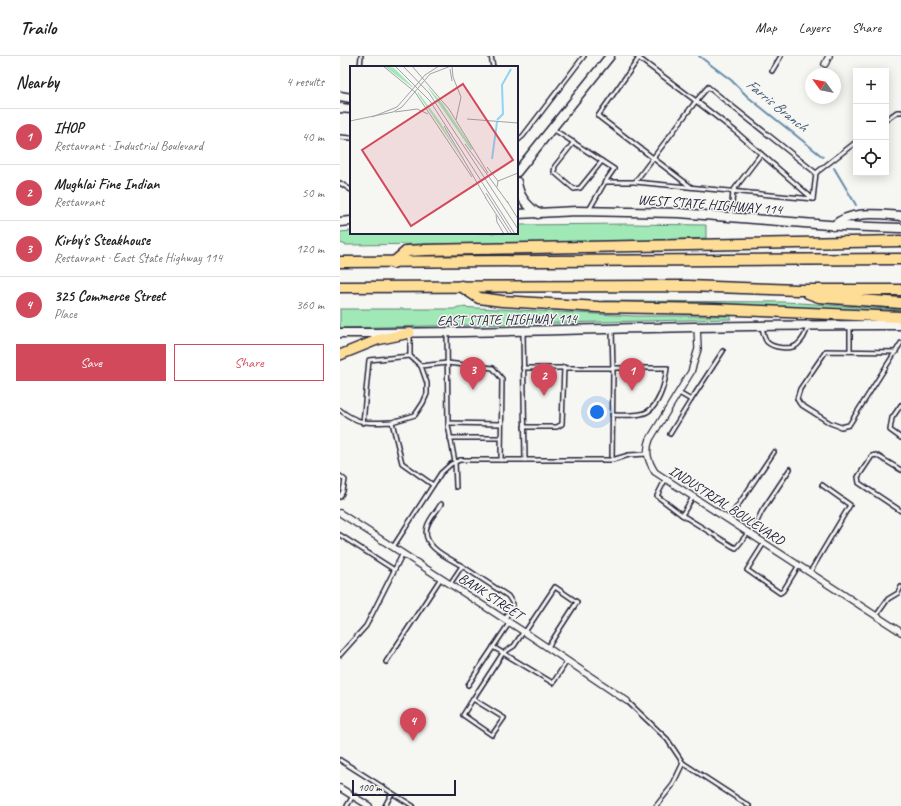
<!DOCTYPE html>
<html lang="en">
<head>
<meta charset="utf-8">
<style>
  :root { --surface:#fff; --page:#f2f2f2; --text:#202124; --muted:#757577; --line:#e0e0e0; --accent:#d1495b }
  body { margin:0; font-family:Caveat,sans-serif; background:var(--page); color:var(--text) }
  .controls { position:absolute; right:12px; top:12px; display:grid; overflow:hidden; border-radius:0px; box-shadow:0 2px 10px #0003 }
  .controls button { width:36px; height:36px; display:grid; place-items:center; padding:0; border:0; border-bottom:1px solid var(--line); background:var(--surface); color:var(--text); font:20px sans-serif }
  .compass { position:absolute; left:465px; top:12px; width:36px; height:36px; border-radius:50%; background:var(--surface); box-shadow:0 2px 10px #0003; rotate:303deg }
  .scale { position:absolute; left:12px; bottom:10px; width:104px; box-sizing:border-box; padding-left:4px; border:2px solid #22223b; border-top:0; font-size:11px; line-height:14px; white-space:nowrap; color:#22223b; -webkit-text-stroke:3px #f6f6f2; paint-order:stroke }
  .you { position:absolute; left:257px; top:356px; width:14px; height:14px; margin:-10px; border:3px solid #fff; border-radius:50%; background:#1a73e8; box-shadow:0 0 0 6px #1a73e833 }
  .badge { display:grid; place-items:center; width:26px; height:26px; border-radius:50%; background:var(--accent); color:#fff; font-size:13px; font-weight:700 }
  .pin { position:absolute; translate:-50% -33px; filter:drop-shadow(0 1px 2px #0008) }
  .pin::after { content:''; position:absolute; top:21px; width:14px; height:12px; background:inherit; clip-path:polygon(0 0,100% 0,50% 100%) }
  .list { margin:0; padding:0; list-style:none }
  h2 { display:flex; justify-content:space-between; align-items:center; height:52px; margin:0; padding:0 16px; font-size:17px }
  h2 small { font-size:13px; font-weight:400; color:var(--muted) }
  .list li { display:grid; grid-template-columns:26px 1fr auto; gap:12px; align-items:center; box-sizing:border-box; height:56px; padding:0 16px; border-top:1px solid var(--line) }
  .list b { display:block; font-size:15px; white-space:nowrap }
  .list p { margin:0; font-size:13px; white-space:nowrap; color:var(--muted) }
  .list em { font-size:13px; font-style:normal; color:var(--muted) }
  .actions { display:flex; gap:8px; padding:12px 16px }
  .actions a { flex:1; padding:9px 0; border:1px solid var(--accent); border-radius:0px; text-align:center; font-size:14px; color:var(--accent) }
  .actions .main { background:var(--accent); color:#fff }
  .icon { flex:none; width:22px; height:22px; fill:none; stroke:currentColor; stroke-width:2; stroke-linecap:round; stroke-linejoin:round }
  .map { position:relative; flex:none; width:561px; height:750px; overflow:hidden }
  header { display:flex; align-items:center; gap:24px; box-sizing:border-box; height:56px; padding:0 20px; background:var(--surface); border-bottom:1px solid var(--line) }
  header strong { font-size:19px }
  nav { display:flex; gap:22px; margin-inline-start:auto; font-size:14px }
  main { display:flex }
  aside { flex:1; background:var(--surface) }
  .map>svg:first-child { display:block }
</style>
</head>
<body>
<header>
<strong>Trailo</strong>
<nav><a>Map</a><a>Layers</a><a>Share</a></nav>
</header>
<main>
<aside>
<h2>Nearby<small>4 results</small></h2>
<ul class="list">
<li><span class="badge">1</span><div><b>IHOP</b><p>Restaurant · Industrial Boulevard</p></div><em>40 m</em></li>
<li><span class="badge">2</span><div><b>Mughlai Fine Indian</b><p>Restaurant</p></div><em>50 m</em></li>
<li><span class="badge">3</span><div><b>Kirby's Steakhouse</b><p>Restaurant · East State Highway 114</p></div><em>120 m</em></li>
<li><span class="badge">4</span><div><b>325 Commerce Street</b><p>Place</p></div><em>360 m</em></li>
</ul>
<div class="actions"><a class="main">Save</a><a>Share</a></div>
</aside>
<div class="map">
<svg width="561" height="750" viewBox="0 0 561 750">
  <rect width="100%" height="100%" fill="#f6f6f2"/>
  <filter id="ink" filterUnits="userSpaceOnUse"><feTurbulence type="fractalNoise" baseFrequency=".025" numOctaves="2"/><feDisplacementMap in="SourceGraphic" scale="8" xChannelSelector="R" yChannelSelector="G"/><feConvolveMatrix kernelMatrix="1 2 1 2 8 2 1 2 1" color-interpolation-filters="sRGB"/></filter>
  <g filter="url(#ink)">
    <!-- green -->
    <g fill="#a0e8b6" stroke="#618578">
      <polygon points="288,168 366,169 366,182 285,186 6,189 0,187 0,176 11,175 11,177 177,177 177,169"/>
      <polygon points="263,245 445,246 561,254 561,258 264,247"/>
      <polygon points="118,251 295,260 391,260 391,263 0,272 0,253 114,253"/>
    </g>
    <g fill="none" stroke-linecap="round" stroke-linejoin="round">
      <!-- stream -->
      <g stroke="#658caa" stroke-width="2">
        <polyline points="359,0 391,24 408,41 483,101"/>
        <polyline points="494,112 516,149"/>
      </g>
      <!-- lane casing -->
      <g stroke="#22223b" stroke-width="6">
        <g id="lane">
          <polyline points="151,0 153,11"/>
          <polyline points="296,0 356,45 368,31 476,117 516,86"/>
          <polyline points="299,2 258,60 351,131"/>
          <polyline points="20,11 21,0"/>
          <polyline points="432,15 441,0"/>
          <polyline points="546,64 557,56 561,56"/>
          <polyline points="213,73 274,113 265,126 295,126 356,45 395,75 473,143"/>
          <polyline points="0,81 11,82"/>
          <polyline points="177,85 183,80 244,0"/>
          <polyline points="234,86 215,110 214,116 234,133 240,132 262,105"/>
          <polyline points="295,126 473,143 476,117"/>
          <polyline points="0,127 11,134"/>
          <polyline points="249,154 265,126"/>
          <polyline points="391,160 393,135 421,98"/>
          <path d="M422,271C423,276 424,282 427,286C433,292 450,294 457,289C463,284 466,278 468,270"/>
          <polyline points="183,276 185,404"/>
          <polyline points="107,277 108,369 115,406 116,431"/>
          <polyline points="510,295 510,271"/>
          <polyline points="556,296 486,295 460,333 457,343 460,348 490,367 501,371 509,369 561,287"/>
          <polyline points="70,300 81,310"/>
          <path d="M183,312H327C325,327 319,355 301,358C292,360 282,359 272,359"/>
          <polyline points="351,344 383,295"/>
          <polyline points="561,349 552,362 550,374 561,382"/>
          <path d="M0,354C19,369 29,367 52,366L62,407L93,429"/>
          <polyline points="52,366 75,359 83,347 87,338 87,327 81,310 107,307 153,312 162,323 161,404"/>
          <polyline points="23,367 29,304 70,300 70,279"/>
          <polyline points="108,367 161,368"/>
          <polyline points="184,371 217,371 222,368 224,311"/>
          <polyline points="330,378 351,344 339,337"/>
          <polyline points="110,382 161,382"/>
          <polyline points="272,404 273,314 272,274"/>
          <polyline points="561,414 536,399 532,400 518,421 519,427 561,455"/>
          <polyline points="0,420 5,424 3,435 0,441"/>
          <polyline points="325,424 317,440 342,459 392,490 396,492 408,477"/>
          <path d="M101,448C97,455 89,463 87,471C81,491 109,502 122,510L110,528"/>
          <polyline points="342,459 353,441"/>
          <polyline points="388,464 434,396"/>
          <polyline points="411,478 422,455 450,413"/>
          <polyline points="0,479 53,513"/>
          <polyline points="424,487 407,514 440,537 443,535 459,509"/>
          <polyline points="53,491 101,417 111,408 120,404 272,404 289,399 307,398"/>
          <polyline points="122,510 168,540 173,548 165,563"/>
          <polyline points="470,516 510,449 482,429"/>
          <polyline points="536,560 548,543 558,537 561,531"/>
          <polyline points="185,576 215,531 237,546 208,591"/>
          <polyline points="153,591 213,627 227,605"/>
          <polyline points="0,599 26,570 63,497"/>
          <polyline points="46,606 101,522"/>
          <polyline points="128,629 170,566"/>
          <polyline points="133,643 123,659 152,679 164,662 133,643 163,597 174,590 184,575"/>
          <polyline points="287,645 327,683 343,707 332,730 316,750"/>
          <polyline points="0,704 52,737 45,750"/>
          <polyline points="343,707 409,750"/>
          <polyline points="52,737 73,750"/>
          <polyline points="7,750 13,740"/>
        </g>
      </g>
      <!-- street casing -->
      <g stroke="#22223b" stroke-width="8">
        <g id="street">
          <polyline points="485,8 489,0"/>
          <path d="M357,270L358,293L351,316L310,383C305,396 308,405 315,416L561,576"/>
          <polyline points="0,457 192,581 287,645"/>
          <polyline points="0,732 29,750"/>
        </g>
      </g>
      <!-- secondary casing -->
      <g stroke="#22223b" stroke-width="11">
        <g id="secondary">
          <polyline points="0,40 11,42"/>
          <polyline points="0,52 11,53"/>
          <polyline points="177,116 270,0"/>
          <path d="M177,126C179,141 186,148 198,158"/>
          <polyline points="177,158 237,155 339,157 501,170 561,172"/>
          <polyline points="0,166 11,165"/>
          <path d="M493,170C511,154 538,158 561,160"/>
          <path d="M0,277C187,277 374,268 561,269"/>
        </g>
      </g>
      <!-- primary casing -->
      <g stroke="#22223b" stroke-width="12">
        <polyline id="primary" points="0,299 37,284 70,277"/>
      </g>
      <!-- highway casing -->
      <g stroke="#22223b" stroke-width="13">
        <g id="highway">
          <polyline points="0,206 561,203"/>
          <polyline points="53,207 67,195 85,194 561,185"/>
          <polyline points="121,230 139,242 162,245 258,251 375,253 561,261"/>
          <polyline points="0,231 348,230 458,234 561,234"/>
          <polyline points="468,237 479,241 561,247"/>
        </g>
      </g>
      <!-- lane -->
      <use href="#lane" stroke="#f6f6f2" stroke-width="3"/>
      <!-- street -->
      <use href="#street" stroke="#f6f6f2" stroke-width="5.5"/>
      <!-- secondary -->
      <use href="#secondary" stroke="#f6f6f2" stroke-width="8"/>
      <!-- primary -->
      <use href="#primary" stroke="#fedd96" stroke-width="9"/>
      <!-- highway -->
      <use href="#highway" stroke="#fedd96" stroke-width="10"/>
    </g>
  </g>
  <g text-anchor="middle" stroke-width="3" stroke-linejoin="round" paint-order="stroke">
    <!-- street labels -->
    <g font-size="14" fill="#22223b" stroke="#f6f6f2">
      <text transform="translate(370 148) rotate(4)" y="5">WEST STATE HIGHWAY 114</text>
      <text transform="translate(167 263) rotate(-1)" y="5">EAST STATE HIGHWAY 114</text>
      <text transform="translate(387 449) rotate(33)" y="5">INDUSTRIAL BOULEVARD</text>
      <text transform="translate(151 540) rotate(33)" y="5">BANK STREET</text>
    </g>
    <!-- water labels -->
    <g font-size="15" font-style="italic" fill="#445772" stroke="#f6f6f2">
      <text transform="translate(437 49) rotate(39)" y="5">Farris Branch</text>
    </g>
  </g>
  <!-- overview -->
  <g transform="translate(10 10)">
    <rect width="168" height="168" fill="#f6f6f2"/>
    <path d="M34,0L44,2L63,21H62ZM76,19L93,38L123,83L121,84ZM68,26L90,56L113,94L68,28Z" fill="#a0e8b6"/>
    <path fill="none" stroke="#92d3f4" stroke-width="2" d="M147,54L153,48L152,19L161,3M142,93L147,56"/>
    <path fill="none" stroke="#a1a1a9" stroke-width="1" d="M33,0L65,26L122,111M45,0L80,35L165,168M53,0L79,27L168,163M62,0L99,43L138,107M102,0L103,11L111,31L106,54M100,3L102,15M45,46L67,43L78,48M22,51L47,41L75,9L89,0M117,53L168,57M0,55L43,46L52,41L80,8L101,0M94,60L136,132M115,78L158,137M137,101L148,115L147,121M148,115L168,107M136,127L162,168M135,131L159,168M157,135L168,153M146,149L147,156L154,168"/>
    <path fill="#d1495b" fill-opacity="0.15" stroke="#d1495b" stroke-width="2" d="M113,18L163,94L61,160L12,84Z"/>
    <rect width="168" height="168" fill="none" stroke="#22223b" stroke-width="2"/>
  </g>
</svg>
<div class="controls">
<button>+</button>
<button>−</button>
<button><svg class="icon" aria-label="locate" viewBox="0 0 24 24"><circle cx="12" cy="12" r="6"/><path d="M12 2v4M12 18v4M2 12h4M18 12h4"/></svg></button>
</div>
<svg class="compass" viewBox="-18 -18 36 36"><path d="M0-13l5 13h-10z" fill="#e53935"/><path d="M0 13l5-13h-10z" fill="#757577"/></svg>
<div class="scale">100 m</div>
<div class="you"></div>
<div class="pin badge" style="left:292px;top:335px">1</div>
<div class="pin badge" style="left:204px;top:340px">2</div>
<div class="pin badge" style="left:133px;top:334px">3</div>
<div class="pin badge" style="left:73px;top:685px">4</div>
</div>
</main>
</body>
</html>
